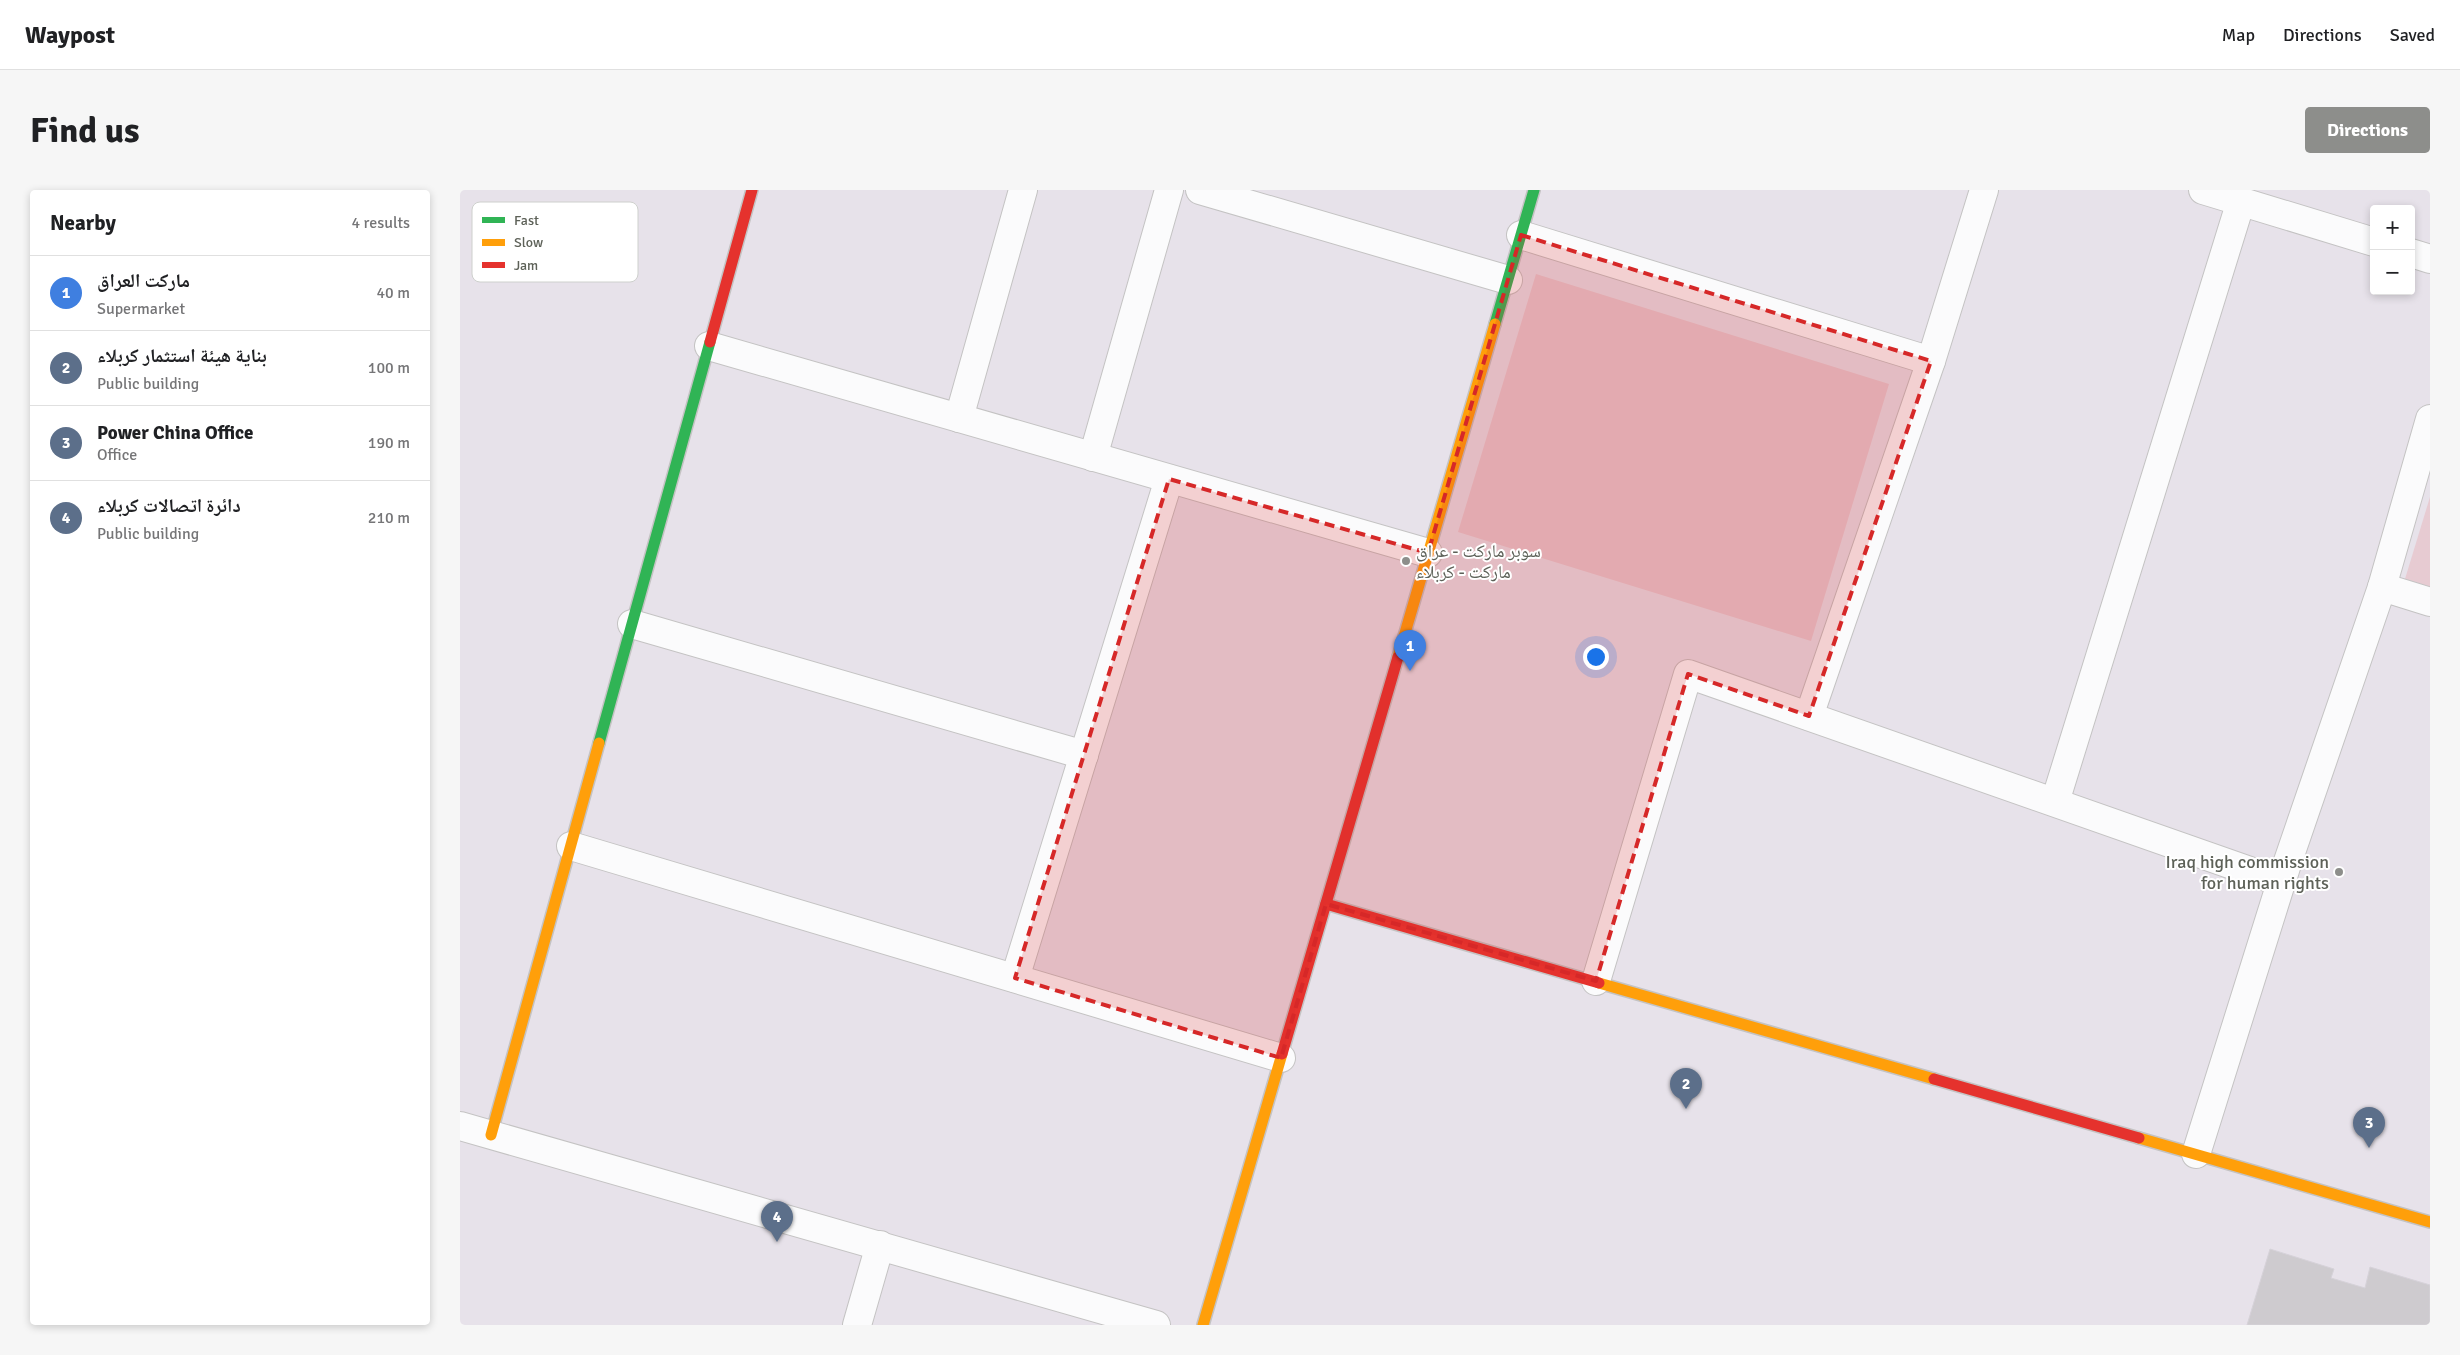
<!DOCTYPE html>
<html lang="en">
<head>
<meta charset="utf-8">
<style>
  :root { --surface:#fff; --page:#f6f6f6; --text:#202124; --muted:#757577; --line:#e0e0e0; --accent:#8d8e8b }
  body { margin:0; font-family:Signika,"Noto Naskh Arabic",sans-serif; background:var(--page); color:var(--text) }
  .controls { position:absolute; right:15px; top:15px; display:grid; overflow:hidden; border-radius:5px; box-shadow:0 2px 8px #0003 }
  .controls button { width:45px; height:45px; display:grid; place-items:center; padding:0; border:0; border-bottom:1px solid var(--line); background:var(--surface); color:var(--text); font:25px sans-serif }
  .you { position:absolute; left:1135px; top:466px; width:18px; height:18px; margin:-12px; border:4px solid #fff; border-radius:50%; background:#1a73e8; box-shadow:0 0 0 8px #1a73e833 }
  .badge { display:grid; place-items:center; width:32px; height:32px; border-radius:50%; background:var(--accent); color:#fff; font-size:16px; font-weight:700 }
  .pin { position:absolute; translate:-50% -41px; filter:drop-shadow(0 1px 2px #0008) }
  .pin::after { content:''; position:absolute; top:26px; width:18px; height:15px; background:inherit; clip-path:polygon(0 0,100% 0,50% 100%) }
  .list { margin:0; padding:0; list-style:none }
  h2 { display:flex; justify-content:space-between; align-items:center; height:65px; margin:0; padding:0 20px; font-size:21px }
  h2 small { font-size:16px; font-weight:400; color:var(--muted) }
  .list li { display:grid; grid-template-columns:32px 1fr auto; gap:15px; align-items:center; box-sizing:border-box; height:75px; padding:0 20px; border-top:1px solid var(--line) }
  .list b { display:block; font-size:19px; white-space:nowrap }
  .list p { margin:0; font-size:16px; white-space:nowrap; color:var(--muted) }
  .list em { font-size:16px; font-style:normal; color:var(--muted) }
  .map { position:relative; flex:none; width:1970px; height:1135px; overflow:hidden; border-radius:5px }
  header { display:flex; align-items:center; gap:30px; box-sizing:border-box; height:70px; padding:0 25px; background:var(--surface); border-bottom:1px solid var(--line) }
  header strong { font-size:24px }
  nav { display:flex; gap:28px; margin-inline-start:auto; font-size:18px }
  .intro { display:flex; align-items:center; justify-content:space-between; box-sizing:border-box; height:120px; padding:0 30px }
  h1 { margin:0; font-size:35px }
  .button { padding:12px 22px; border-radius:5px; background:var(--accent); color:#fff; font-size:18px; font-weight:700 }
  main { display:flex; gap:30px; padding:0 30px }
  aside { flex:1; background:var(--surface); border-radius:5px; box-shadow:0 2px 8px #0003 }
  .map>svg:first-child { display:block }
</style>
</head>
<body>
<header>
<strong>Waypost</strong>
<nav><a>Map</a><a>Directions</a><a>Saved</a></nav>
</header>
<div class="intro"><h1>Find us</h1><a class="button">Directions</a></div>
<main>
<aside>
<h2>Nearby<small>4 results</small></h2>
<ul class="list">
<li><span class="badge" style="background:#3f7fe0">1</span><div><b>ماركت العراق</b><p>Supermarket</p></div><em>40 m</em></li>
<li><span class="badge" style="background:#5c6f8a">2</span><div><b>بناية هيئة استثمار كربلاء</b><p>Public building</p></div><em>100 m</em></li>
<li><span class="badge" style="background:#5c6f8a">3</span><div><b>Power China Office</b><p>Office</p></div><em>190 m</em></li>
<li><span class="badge" style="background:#5c6f8a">4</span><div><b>دائرة اتصالات كربلاء</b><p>Public building</p></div><em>210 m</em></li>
</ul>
</aside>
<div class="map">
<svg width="1970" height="1135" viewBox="0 0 1970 1135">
  <rect width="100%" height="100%" fill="#e7e2ea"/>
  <!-- green -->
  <g fill="#e7cbd2">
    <polygon points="1076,84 1429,194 1351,451 998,342"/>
    <polygon points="1970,307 1970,397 1945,389"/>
  </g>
  <!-- building -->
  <polygon fill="#cecbcf" stroke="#d6d2d9" points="1810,1059 1874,1079 1871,1088 1905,1098 1910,1077 1970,1095 1970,1135 1787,1135"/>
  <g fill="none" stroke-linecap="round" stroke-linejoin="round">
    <!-- street casing -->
    <g stroke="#c4c3c3" stroke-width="30">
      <g id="street">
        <polyline points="740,0 1048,90"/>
        <polyline points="1743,0 1914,52"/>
        <polyline points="1061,45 1471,171"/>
        <polyline points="1951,63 1970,69"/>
        <polyline points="249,156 968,363"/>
        <polyline points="499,228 563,0"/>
        <polyline points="633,267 709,0"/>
        <polyline points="1922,397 1970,412"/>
        <polyline points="172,434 624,565"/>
        <polyline points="1349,526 1471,171 1524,0"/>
        <polyline points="1595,612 1781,11"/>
        <polyline points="111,656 821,868"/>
        <polyline points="555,788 709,289"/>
        <polyline points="1136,791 1228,484 1821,692"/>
        <polyline points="0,936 696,1135"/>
        <polyline points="1736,964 1826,677 1922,397 1970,229"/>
        <polyline points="397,1135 420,1055"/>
      </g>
    </g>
    <!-- fast casing -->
    <g stroke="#c4c3c3" stroke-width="14">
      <g id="fast">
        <polyline points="1035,134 1074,0"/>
        <polyline points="139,553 250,152"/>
      </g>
    </g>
    <!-- slow casing -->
    <g stroke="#c4c3c3" stroke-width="14">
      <g id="slow">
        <polyline points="938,467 1035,134"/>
        <polyline points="1139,793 1474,889"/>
        <polyline points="31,945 139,553"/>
        <polyline points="1679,948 1970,1032"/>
        <polyline points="743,1135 822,864"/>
      </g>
    </g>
    <!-- jam casing -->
    <g stroke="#c4c3c3" stroke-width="14">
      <g id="jam">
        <polyline points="250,152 292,0"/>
        <polyline points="866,714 1139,793"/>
        <polyline points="822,864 938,467"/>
        <polyline points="1474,889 1679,948"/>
      </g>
    </g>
    <!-- street -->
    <use href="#street" stroke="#fbfbfc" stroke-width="28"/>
    <!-- fast -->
    <use href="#fast" stroke="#30b455" stroke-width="11"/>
    <!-- slow -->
    <use href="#slow" stroke="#ff9f0a" stroke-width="11"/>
    <!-- jam -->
    <use href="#jam" stroke="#e5322d" stroke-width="11"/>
  </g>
  <!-- marked area -->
  <path fill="#d62828" fill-opacity="0.2" stroke="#d62828" stroke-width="4" stroke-dasharray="10 6" stroke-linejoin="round" d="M1061,45L1471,171L1349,526L1228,484L1136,791L866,714L821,868L555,788L709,289L968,363Z"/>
  <!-- markers -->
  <g fill="#8d8e8b" stroke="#fff" stroke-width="2">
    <circle cx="946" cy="371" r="5"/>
    <circle cx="1879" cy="682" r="5"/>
  </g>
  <g text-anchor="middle" stroke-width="4" stroke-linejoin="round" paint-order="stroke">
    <!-- poi labels -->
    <g font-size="18" fill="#5d6158" stroke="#fff" text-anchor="start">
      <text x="956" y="367">سوبر ماركت - عراق<tspan x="956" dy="21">ماركت - كربلاء</tspan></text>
      <text x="1869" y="678" text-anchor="end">Iraq high commission<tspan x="1869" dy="21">for human rights</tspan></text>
    </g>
  </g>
  <!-- legend -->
  <rect x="12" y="12" width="166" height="80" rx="8" fill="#fff" stroke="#ced0cd" stroke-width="1"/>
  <rect x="22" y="27" width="23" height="6" fill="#30b455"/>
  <rect x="22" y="49" width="23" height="7" fill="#ff9f0a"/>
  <rect x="22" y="72" width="23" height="6" fill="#e5322d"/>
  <g font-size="14" fill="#5d6158">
    <text x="54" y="35">Fast</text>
    <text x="54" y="57">Slow</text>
    <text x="54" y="80">Jam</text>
  </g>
</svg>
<div class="controls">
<button>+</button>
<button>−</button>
</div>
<div class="you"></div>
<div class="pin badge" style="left:950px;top:481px;background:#3f7fe0">1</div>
<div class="pin badge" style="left:1226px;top:919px;background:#5c6f8a">2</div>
<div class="pin badge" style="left:1909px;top:958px;background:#5c6f8a">3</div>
<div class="pin badge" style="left:317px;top:1052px;background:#5c6f8a">4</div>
</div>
</main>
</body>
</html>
